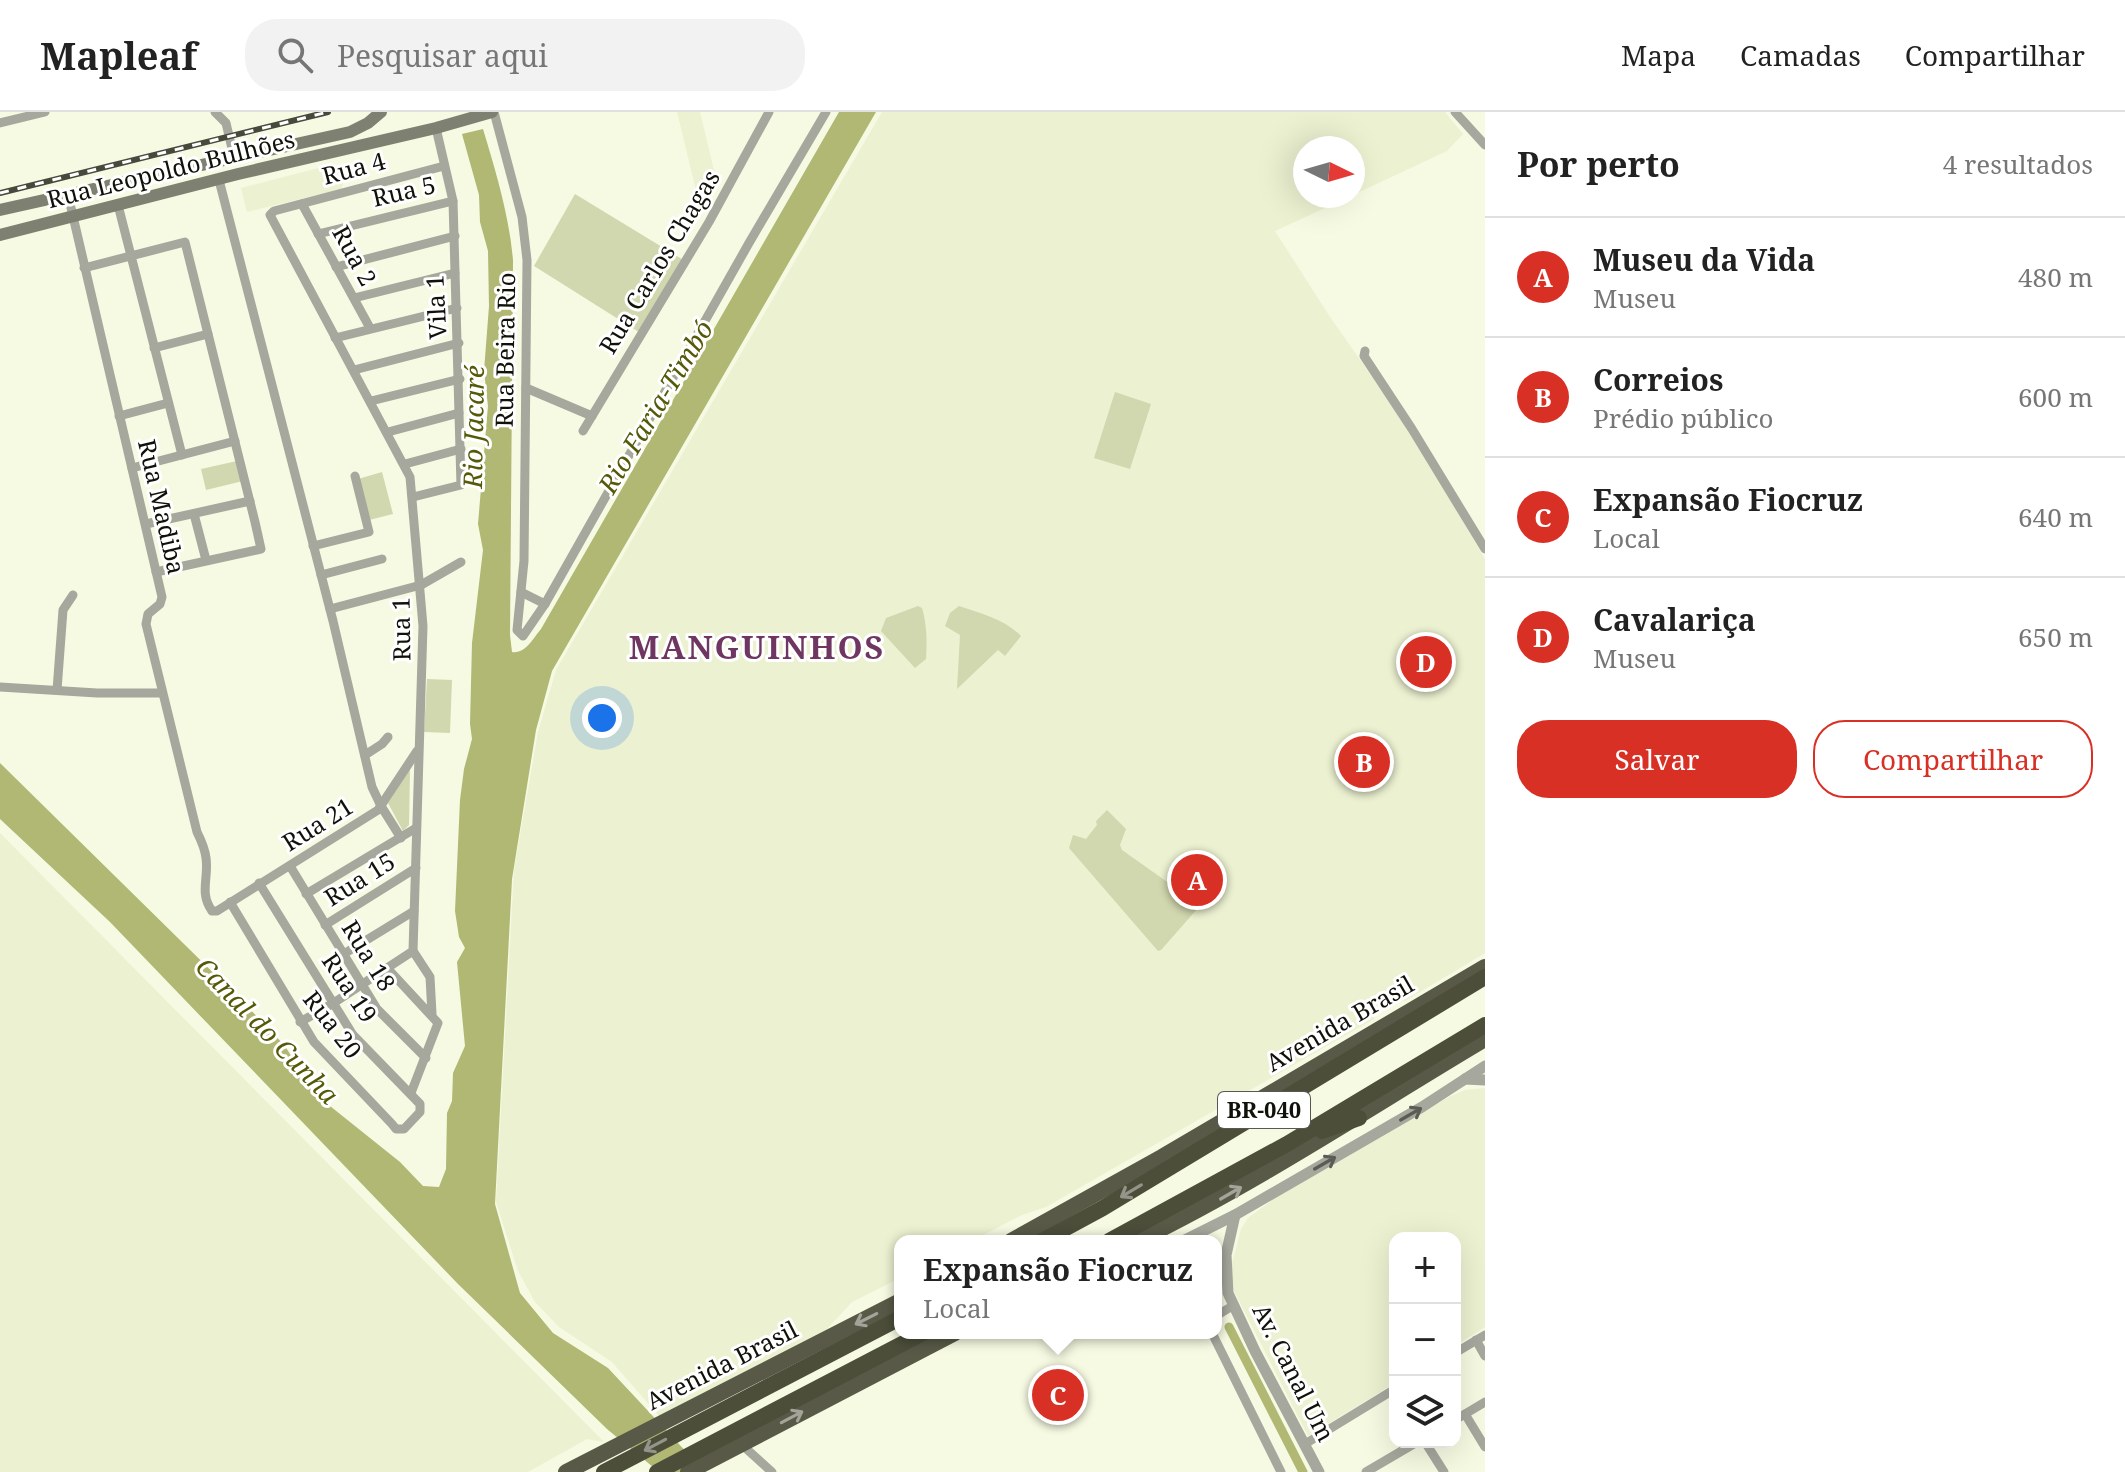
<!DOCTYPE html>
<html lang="pt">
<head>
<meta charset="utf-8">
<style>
  :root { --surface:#fff; --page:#f2f2f2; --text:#222; --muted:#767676; --line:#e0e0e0; --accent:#d93025 }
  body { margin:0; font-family:"Noto Serif",serif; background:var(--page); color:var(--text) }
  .controls { position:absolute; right:24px; bottom:24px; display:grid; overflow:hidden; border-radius:16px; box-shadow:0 8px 32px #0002 }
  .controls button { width:72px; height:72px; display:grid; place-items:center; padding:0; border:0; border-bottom:2px solid var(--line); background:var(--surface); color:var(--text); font:40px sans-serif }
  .compass { position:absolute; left:1293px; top:24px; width:72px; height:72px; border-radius:50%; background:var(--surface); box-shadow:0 8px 32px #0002; rotate:95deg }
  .you { position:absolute; left:602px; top:606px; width:28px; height:28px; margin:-20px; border:6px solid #fff; border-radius:50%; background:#1a73e8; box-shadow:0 0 0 12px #1a73e833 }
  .badge { display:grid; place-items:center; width:52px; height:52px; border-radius:50%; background:var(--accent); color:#fff; font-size:26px; font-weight:700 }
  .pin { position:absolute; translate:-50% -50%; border:4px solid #fff; box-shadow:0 2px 8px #0006 }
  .popup { position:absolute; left:894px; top:1123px; width:328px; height:104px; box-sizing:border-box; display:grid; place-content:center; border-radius:16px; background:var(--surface); filter:drop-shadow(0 2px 6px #0005); font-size:26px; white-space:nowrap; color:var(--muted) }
  .popup b { font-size:30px; color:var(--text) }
  .popup::after { content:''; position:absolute; left:50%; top:100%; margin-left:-16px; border:16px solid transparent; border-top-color:var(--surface) }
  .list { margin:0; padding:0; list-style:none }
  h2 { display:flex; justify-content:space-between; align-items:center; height:104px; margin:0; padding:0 32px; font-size:34px }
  h2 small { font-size:26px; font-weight:400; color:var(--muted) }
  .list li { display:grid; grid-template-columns:52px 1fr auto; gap:24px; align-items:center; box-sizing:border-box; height:120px; padding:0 32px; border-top:2px solid var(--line) }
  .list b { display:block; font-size:30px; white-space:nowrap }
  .list p { margin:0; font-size:26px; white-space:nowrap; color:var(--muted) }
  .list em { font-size:26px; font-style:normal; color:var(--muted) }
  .actions { display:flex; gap:16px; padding:24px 32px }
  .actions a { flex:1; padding:18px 0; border:2px solid var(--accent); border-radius:32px; text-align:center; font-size:28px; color:var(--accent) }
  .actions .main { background:var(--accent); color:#fff }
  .icon { flex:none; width:44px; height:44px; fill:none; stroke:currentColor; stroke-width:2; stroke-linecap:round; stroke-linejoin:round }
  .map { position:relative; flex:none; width:1485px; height:1360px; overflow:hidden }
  header { display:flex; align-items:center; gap:48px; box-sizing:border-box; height:112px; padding:0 40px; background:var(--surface); border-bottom:2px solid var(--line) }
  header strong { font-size:38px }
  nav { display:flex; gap:44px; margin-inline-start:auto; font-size:28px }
  .search { width:560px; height:72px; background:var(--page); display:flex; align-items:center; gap:20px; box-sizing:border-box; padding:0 28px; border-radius:32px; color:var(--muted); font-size:30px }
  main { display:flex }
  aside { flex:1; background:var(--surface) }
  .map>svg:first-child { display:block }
</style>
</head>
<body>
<header>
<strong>Mapleaf</strong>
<div class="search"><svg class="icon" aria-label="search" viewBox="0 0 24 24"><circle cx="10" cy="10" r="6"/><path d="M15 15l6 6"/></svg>Pesquisar aqui</div>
<nav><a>Mapa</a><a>Camadas</a><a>Compartilhar</a></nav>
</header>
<main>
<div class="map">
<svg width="1485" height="1360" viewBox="0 0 1485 1360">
  <rect width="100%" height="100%" fill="#f6fae2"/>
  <!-- built -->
  <g fill="#ecf1d1">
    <polygon points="677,0 700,0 717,71 696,78"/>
    <polygon points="882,0 1445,0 1463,22 1447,39 1353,83 1353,36 1305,36 1305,84 1351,84 1275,119 1330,205 1406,313 1485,447 1485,841 1405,889 1398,885 1376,900 1374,907 1046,1095 1022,1103 972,1129 900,1129 900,1166 852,1190 826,1218 659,1304 612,1250 559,1215 535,1190 518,1159 496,1090 514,758 538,620 556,558"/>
    <polygon points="334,52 338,54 343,72 341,77 247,100 241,76"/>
    <polygon points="0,721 604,1330 587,1327 528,1360 0,1360"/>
    <polygon points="1485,976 1485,1215 1455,1234 1455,1126 1395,1126 1395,1271 1308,1324 1234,1179 1231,1156 1241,1117 1248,1106 1274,1087 1449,985 1465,978"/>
  </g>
  <!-- green -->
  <g fill="#d1d7ae">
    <polygon points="575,82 685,149 642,222 534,154"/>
    <polygon points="1115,280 1151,292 1130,357 1094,346"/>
    <polygon points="237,349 243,369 206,378 201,357"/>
    <polygon points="382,360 393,402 369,408 358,367"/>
    <path d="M918,494L922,496C927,512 927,531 926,547L915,556L881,519L886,506Z"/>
    <path d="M959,494C980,501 1006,508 1021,524L1005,544L998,538L957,577L960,523L945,514L950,501Z"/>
    <polygon points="427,567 452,568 450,621 424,620"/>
    <polygon points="410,657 409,713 403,719 388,691"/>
    <polygon points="1107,698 1126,717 1120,733 1122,738 1197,791 1198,796 1161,838 1158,839 1069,736 1073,723 1086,727 1097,713 1096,709"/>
  </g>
  <!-- water -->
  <path fill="#b0b873" d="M839,0H876L552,559L536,618L512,767L495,1092L520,1181L553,1221L608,1256L705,1360H659L607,1317L458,1172L110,810L0,707V651L245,892L285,934L306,968L325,990L400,1050L423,1074L439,1075L446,1057L447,1001L452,989L453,961L465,934L457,850L465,836L459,825L455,799L460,688L464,657L472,627L470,612L472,531L483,438L478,412L488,294L484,259L489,194L488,139L480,110L479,83L462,22L483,17C496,60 509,103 513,148L510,523L512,540C526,542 533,526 541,517Z"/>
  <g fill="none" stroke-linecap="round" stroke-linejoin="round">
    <!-- canal -->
    <polyline stroke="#b0b873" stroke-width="9" points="1229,1215 1303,1360"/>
    <!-- minor -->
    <g stroke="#a6a79d" stroke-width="9">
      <polyline points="215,0 226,11 234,45"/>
      <polyline points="494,0 522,105 527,148 524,449 517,518 523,524 545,492 749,131 826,0"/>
      <polyline points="1455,0 1485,33"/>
      <polyline points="0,11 45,0"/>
      <polyline points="219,68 333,509 372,675 381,694 401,726"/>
      <path d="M68,83L162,485L160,492L148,502L146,512L197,720C201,728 205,737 206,746C209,766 199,781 212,799H217L378,698L417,639"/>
      <polyline points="302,92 370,216"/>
      <polyline points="118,93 182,343"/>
      <polyline points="318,122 453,89"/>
      <polyline points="336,155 455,124"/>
      <polyline points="84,156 185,130 255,410 261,437 156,460"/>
      <polyline points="354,186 455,161"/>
      <polyline points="335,226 457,196"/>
      <polyline points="154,236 208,222"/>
      <polyline points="1365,239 1364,244 1412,317 1485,437"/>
      <polyline points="354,258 459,231"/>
      <polyline points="526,276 592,304"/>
      <polyline points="371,289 460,267"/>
      <polyline points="119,304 168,291"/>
      <polyline points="583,319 709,110 769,0"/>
      <polyline points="388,320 459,301"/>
      <polyline points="405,352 461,337"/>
      <polyline points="132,356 235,329"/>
      <polyline points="413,385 461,373 453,89 436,16"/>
      <polyline points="194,402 206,448"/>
      <polyline points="146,412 250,389"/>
      <polyline points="313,434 369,420 355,364"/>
      <polyline points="321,463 382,447"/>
      <polyline points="521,480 545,492"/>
      <polyline points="330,497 421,473 461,450"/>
      <polyline points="0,575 97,581 161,581"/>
      <polyline points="57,578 63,498 73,483"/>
      <polyline points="365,643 382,632 388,625"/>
      <polyline points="290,754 377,897 426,946"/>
      <polyline points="306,782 416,716"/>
      <polyline points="230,790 314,930 392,1012 396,1017 404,1017 420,1000 420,992 353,923 259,771"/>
      <polyline points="325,813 416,756"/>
      <polyline points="413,839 430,865 432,902"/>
      <polyline points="342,843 414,799"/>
      <polyline points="388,857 438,911 411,981"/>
      <polyline points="300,910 332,892 413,839 423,514 410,365 270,103 274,99 444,54"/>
      <polyline points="1216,1204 1234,1193"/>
      <polyline points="1212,1221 1281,1360"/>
      <polyline points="1476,1228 1485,1244"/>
      <polyline points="1455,1241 1485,1223"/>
      <polyline points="1465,1302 1485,1335"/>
      <polyline points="1455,1308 1485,1290"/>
      <polyline points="1425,1330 1444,1360"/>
      <polyline points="741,1332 772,1360"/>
      <polyline points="1305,1332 1395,1277"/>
      <polyline points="1366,1360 1417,1330"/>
    </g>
    <!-- tertiary -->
    <g stroke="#a6a79d" stroke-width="11">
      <polyline points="1465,967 1485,968"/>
      <polyline points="1235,1103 1226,1143 1228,1181 1255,1239 1319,1360"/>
      <polyline points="1183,1129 1235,1103 1422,995 1485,954"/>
    </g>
    <!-- secondary -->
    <g stroke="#7e8172" stroke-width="12">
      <polyline points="0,98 350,20 368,11 381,0"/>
      <polyline points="0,123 238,62 436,16 492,0"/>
    </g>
    <!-- trunk -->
    <g stroke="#585a47" stroke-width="16">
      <polyline points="1011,1129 1162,1045 1485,855"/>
      <path d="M1137,1129C1258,1070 1369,996 1485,927"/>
      <polyline points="566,1360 900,1189"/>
      <polyline points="688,1360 955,1221"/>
    </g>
    <!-- motorway -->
    <g stroke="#4c4e3a" stroke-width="16">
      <polyline points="1322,1019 1359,1006"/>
      <polyline points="1042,1129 1103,1096 1485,865"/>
      <polyline points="1109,1129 1287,1032 1485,913"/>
      <polyline points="604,1360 900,1206"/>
      <polyline points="657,1360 923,1221"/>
    </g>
    <!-- rail casing -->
    <g stroke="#47493d" stroke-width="6">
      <polyline id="rail" points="0,81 328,0"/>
    </g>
    <!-- rail -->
    <use href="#rail" stroke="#fff" stroke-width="3" stroke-dasharray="9" stroke-linecap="butt"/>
  </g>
  <!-- one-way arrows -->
  <defs><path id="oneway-shaft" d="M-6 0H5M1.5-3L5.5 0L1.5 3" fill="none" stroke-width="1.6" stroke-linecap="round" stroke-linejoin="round" transform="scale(2)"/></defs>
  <g stroke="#5b5c53">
    <use href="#oneway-shaft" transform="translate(1411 1002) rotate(-30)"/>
    <use href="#oneway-shaft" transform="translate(1325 1051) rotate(-30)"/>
  </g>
  <g stroke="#949589">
    <use href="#oneway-shaft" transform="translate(1131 1079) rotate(149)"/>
    <use href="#oneway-shaft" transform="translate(655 1333) rotate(152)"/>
  </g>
  <g stroke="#a3a49a">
    <use href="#oneway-shaft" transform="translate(1231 1081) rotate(-30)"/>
    <use href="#oneway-shaft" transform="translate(866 1207) rotate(153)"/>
    <use href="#oneway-shaft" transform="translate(792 1305) rotate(-28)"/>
  </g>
  <g text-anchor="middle" stroke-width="6" stroke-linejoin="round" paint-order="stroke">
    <!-- shield labels -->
    <rect fill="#fff" stroke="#585853" stroke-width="2" x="1218" y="980" width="92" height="36" rx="6"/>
    <g font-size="22" font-weight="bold" fill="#101109">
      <text x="1264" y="1006">BR-040</text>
    </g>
    <!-- street labels -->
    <g font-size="24" fill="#101109" stroke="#fff">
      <text transform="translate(354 57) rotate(-15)" y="8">Rua 4</text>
      <text transform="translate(171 58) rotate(-14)" y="8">Rua Leopoldo Bulhões</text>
      <text transform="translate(404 80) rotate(-13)" y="8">Rua 5</text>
      <text transform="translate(354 144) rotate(61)" y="8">Rua 2</text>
      <text transform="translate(660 150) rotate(-59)" y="8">Rua Carlos Chagas</text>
      <text transform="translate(437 195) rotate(-93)" y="8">Vila 1</text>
      <text transform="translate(506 238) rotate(-89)" y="8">Rua Beira Rio</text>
      <text transform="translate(161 395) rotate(77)" y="8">Rua Madiba</text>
      <text transform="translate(402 517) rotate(-91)" y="8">Rua 1</text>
      <text transform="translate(318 713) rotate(-32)" y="8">Rua 21</text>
      <text transform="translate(360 768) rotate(-32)" y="8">Rua 15</text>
      <text transform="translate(368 844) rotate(58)" y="8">Rua 18</text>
      <text transform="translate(349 876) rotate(56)" y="8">Rua 19</text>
      <text transform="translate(1340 912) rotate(-30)" y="8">Avenida Brasil</text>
      <text transform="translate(332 913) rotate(52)" y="8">Rua 20</text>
      <text transform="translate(722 1254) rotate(-27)" y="8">Avenida Brasil</text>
      <text transform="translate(1293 1261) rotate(63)" y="8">Av. Canal Um</text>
    </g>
    <!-- water labels -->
    <g font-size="26" font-style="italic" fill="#545a07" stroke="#fff">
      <text transform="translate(656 295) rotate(-59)" y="9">Rio Faria-Timbó</text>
      <text transform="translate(474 315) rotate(-89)" y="9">Rio Jacaré</text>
      <text transform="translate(267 919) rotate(46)" y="9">Canal do Cunha</text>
    </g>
    <!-- district labels -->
    <g font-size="32" font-weight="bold" letter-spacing="2" fill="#6f3661" stroke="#fff">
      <text x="757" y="547">MANGUINHOS</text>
    </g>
  </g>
</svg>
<div class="controls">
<button>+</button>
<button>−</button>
<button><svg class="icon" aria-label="layers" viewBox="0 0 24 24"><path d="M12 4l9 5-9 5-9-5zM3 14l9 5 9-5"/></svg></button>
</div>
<svg class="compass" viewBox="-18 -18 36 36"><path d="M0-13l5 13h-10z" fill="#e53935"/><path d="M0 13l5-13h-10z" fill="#767676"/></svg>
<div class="you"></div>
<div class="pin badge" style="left:1197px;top:768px">A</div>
<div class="pin badge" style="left:1364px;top:650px">B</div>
<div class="pin badge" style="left:1058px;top:1283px">C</div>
<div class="popup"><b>Expansão Fiocruz</b>Local</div>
<div class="pin badge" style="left:1426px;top:550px">D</div>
</div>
<aside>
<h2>Por perto<small>4 resultados</small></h2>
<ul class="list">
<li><span class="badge">A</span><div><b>Museu da Vida</b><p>Museu</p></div><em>480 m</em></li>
<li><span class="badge">B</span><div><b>Correios</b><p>Prédio público</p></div><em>600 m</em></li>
<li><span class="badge">C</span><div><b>Expansão Fiocruz</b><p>Local</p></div><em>640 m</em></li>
<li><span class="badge">D</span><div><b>Cavalariça</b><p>Museu</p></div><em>650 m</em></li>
</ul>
<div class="actions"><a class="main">Salvar</a><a>Compartilhar</a></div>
</aside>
</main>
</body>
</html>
